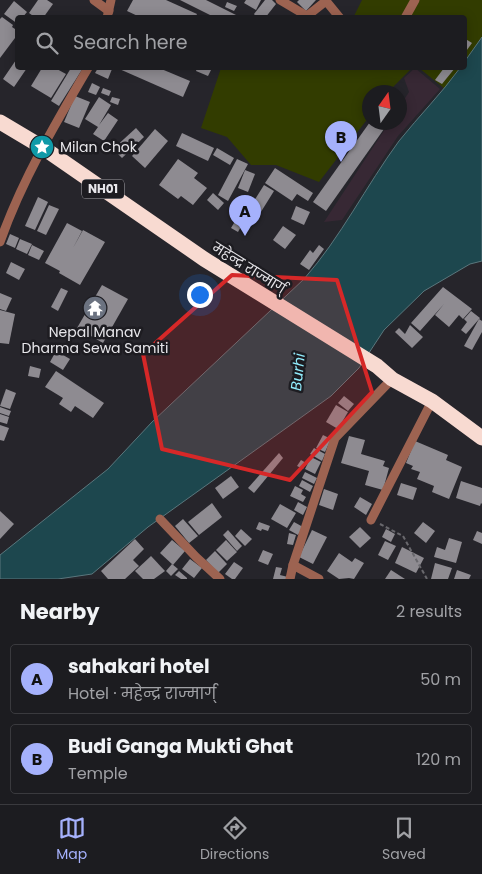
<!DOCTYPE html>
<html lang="en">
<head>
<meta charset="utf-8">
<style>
  :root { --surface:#1c1c20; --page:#252529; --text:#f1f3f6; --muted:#a0a1a5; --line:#3a3a3e; --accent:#a5b1fc }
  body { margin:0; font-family:Poppins,"Noto Sans Devanagari",sans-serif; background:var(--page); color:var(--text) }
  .compass { position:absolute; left:362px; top:85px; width:45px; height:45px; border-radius:50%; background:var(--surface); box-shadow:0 2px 12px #0003; rotate:14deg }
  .you { position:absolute; left:199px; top:294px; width:18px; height:18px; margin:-12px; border:4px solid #fff; border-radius:50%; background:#1a73e8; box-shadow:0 0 0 8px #1a73e833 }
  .badge { display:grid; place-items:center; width:32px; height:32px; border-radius:50%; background:var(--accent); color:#111; font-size:16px; font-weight:700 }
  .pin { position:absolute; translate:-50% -41px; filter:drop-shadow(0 1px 2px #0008) }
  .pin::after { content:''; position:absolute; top:26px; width:18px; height:15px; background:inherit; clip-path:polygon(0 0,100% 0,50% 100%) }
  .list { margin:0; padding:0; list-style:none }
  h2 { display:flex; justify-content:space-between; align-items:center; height:65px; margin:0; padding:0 20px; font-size:21px }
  h2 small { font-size:16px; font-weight:400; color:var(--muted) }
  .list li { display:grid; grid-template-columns:32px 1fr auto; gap:15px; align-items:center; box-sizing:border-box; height:70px; margin:0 10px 10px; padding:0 10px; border:1px solid var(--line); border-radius:5px }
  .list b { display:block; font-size:19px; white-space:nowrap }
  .list p { margin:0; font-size:16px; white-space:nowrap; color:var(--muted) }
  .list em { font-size:16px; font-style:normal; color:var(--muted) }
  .icon { flex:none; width:28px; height:28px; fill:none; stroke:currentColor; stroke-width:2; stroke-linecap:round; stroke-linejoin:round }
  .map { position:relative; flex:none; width:482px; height:579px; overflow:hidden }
  .search { position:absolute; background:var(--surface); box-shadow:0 2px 12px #0003; left:15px; right:15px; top:15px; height:55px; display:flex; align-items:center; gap:12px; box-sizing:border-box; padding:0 18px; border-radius:5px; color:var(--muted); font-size:19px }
  .sheet { height:225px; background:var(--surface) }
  nav { display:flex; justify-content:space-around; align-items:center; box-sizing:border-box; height:70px; border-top:1px solid var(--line); background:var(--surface); font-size:14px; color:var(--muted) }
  nav a { display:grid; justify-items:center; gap:2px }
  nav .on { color:var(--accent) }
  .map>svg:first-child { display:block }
</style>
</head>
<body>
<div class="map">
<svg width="482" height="579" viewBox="0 0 482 579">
  <rect width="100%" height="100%" fill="#26252b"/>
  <!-- commercial -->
  <polygon fill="#372834" points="415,68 440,89 398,136 342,220 324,222 389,123 400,122 400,106 409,92 404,78"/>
  <!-- green -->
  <g fill="#323c00">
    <polygon points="362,0 482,0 482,37 465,61 464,18 353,18"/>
    <polygon points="221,68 412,68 388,92 370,92 369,117 319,182 276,165 251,165 227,137 201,128"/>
    <polygon points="419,68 460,68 445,89"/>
  </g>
  <!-- water -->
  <path fill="#1d474e" stroke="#5a777d" d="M482,37V261L470,264L424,291L384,330L359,368L331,396L148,527L92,574L58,579H0V555L108,469L152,422L304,279C341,237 366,186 399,141C419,116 441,94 460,68H464L465,61Z"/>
  <!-- building -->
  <g fill="#8e8b91">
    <polygon points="38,0 47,0 53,4 43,18 36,18 29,13"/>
    <polygon points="133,0 166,0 197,14 195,18 142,18 127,11"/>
    <polygon points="180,0 206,0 242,18 216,18"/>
    <polygon points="246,0 261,0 256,10 244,3"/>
    <polygon points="265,0 272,0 276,4 265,18 257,18 254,14"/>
    <polygon points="299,0 316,0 306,11 297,2"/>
    <polygon points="14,1 27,12 22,18 18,18 18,24 4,14"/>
    <polygon points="227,2 237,6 234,11 225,7"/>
    <polygon points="2,17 13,25 12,27 18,31 18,34 0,58 0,19"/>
    <polygon points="464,38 472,43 464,54"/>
    <polygon points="16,60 18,62 18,68 27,68 14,87 3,79"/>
    <polygon points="42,68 55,68 66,74 51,98 31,86"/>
    <polygon points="71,68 83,68 59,106 51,101"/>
    <polygon points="98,68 112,69 108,79 95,73"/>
    <polygon points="117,68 159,68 190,81 183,97"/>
    <polygon points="197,68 212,68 208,76 196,71"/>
    <polygon points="444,68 455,68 442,84 435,80"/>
    <polygon points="92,83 100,87 96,95 88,92"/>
    <polygon points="103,88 111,91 109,96 101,93"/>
    <polygon points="75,96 90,102 79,128 64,122"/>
    <polygon points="99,97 111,105 99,125 108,113 118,120 104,141 93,134 98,127 85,119"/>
    <polygon points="112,97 120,99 118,105 110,102"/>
    <polygon points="370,122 389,122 326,211 313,202"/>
    <polygon points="136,128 144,137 122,158 113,149"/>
    <polygon points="155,129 168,141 145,168 132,156"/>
    <polygon points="182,133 214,148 208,161 176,146"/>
    <polygon points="217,148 234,158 230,165 213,155"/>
    <polygon points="178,159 198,173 194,178 207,188 193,205 181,196 178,199 159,185"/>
    <polygon points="237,159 248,164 228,201 218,195"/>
    <polygon points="275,168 313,193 308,201 297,194 292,201 265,183"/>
    <polygon points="245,170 255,174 248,192 238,188"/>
    <polygon points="264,185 274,191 259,215 249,209"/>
    <polygon points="213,193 224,203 218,210 207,200"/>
    <polygon points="38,197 48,202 35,230 25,226"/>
    <polygon points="49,205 59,209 46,235 37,231"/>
    <polygon points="296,206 310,212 304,225 291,219"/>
    <polygon points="243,208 250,211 238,232 231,228"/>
    <polygon points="67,223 82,231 73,248 83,230 105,242 80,285 59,273 60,271 45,263"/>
    <polygon points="283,226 296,235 285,249 273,240"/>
    <polygon points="10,234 19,238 15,248 6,244"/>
    <polygon points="20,239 32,244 27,254 16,249"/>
    <polygon points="32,245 44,251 39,260 28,255"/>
    <polygon points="319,245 324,249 309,270 300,264 310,250 313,253"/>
    <polygon points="11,262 25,269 19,280 6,273"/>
    <polygon points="102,285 128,299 103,343 77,328"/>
    <polygon points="443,287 472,309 463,319 459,315 449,327 435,315 444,304 420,331 411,323"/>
    <polygon points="61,288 68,291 58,311 51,307"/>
    <polygon points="0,293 12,298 6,311 0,309"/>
    <polygon points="0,310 15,314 9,344 0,343"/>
    <polygon points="471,311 480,318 466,334 461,330 467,322 464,319"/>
    <polygon points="479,319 482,321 482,332 472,350 464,346"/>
    <polygon points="410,325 423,337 412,348 395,332 399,328 405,334"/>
    <polygon points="56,351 70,359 63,370 50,362"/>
    <polygon points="30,366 41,369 39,378 28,376"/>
    <polygon points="56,371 104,403 93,418 75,406 71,412 59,404 63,398 45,387"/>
    <polygon points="6,389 16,393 10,409 0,406"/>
    <polygon points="344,396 354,404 348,411 338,403"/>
    <polygon points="336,405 348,412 338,429 326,422"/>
    <polygon points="0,407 11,411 9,416 0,413"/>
    <polygon points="0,414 9,417 7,424 0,422"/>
    <polygon points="0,425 9,428 4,441 0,440"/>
    <polygon points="323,435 331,439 325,452 316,448"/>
    <polygon points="349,436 365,440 361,454 385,461 383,466 389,468 383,490 365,485 369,471 341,463"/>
    <polygon points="415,441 448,455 446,460 462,467 449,499 432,492 434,486 417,479 420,472 411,469 413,466 406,463"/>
    <polygon points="314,448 325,454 322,461 310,454"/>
    <polygon points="279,453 283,458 254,493 248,488"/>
    <polygon points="311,457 321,462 315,474 305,469"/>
    <polygon points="301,460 306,463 303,469 297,466"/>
    <polygon points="305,472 317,478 314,484 302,478"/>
    <polygon points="231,476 239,487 223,499 215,488"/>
    <polygon points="302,480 313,486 310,492 299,486"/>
    <polygon points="461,481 482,488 482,504 481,503 480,506 456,498"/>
    <polygon points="401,483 417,488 413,500 397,495"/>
    <polygon points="295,486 303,490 301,494 306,497 303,502 290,496"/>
    <polygon points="324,489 338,494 333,510 319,505"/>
    <polygon points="360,497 372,504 366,515 354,507"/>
    <polygon points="298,502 307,507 303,515 294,510"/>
    <polygon points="212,503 222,517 199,535 188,522"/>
    <polygon points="280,504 296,513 287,528 271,519"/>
    <polygon points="0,511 14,524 0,539"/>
    <polygon points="183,519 198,536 189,543 175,526"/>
    <polygon points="259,522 270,526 268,531 262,529 261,531 256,529"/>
    <polygon points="294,522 303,527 298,535 289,530"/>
    <polygon points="423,522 435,531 426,543 414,533"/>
    <polygon points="360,527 371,538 360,548 349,537"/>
    <polygon points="241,529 252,539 245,546 235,536"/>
    <polygon points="386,529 395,534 391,542 382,537"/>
    <polygon points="228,530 242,546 237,551 223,535"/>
    <polygon points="312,530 327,537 313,564 299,557"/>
    <polygon points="477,531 482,533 482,544 473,540"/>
    <polygon points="289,533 296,535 293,545 287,544"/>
    <polygon points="449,538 462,542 456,563 434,557 437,547 445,550"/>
    <polygon points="135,539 144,549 133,560 139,566 125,579 108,579 101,571"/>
    <polygon points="172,540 185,551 173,565 160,553"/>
    <polygon points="226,540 237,552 227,561 216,550"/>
    <polygon points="385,541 396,546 388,560 378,555"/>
    <polygon points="402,547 424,558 416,573 395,563"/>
    <polygon points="263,550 273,554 268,565 258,561"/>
    <polygon points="215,551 227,564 218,573 206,560"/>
    <polygon points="339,553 352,562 355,558 364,563 354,579 349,578 339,579 327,571"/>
    <polygon points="151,556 165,571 154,579 143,579 135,571"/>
    <polygon points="190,559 202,568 194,578 182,569"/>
    <polygon points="234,562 243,568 235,579 232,579 225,574"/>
    <polygon points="435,563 452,568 448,579 431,579"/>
    <polygon points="172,564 178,569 171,576 166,571"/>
    <polygon points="276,567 282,568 280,575 288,577 287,579 273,579"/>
    <polygon points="391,570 405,579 385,579"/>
    <polygon points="457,570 471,575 469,579 454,579"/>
    <polygon points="179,571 187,578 187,579 181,579 175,575"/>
  </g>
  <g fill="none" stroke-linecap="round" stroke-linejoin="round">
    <!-- path -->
    <polyline stroke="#69686d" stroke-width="2" stroke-dasharray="4 2.5" stroke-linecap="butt" points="380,524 403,536 427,579"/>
    <!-- street -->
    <g stroke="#9d6351" stroke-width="9">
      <polyline points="94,0 109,11"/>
      <polyline points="280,0 307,16 326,1 340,18"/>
      <polyline points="107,18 111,0"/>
      <polyline points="405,18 415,0"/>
      <path d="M0,242C22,180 55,124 88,68"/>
      <polyline points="160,519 196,557 220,579"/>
      <polyline points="371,520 432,401"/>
      <polyline points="293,565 319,579"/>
      <polyline points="290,579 293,565 335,438 392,379"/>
    </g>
    <!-- highway -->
    <polyline stroke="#f8dad1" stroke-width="15" points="0,122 42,147 204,259 377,366 392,379 432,401 482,438"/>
  </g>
  <!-- marked area -->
  <path fill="#d62828" fill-opacity="0.2" stroke="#d62828" stroke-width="4" stroke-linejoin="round" d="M232,275L337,280L372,392L290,480L162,449L143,354Z"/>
  <!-- icons -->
  <defs>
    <g id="sight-disc" transform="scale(1.25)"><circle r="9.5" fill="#0f9aa8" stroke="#1d1c21"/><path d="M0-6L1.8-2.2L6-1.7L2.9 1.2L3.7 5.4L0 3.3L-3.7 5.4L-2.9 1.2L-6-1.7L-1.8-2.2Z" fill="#fff"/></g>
    <g id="temple-disc" transform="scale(1.25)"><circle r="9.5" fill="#6b7280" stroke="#1d1c21"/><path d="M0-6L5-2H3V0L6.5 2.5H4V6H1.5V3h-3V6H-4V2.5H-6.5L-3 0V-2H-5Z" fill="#fff"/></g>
  </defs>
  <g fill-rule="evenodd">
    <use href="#sight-disc" x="42" y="147"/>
    <use href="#temple-disc" x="95" y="308"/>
  </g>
  <g text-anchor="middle" stroke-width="5" stroke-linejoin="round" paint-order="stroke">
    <!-- shield labels -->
    <rect fill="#1d1c21" stroke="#aaa9ae" stroke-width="1" x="82" y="179.5" width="42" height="19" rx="4"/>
    <g font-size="12" font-weight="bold" fill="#e7e6ea">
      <text x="103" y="193">NH01</text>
    </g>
    <!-- poi labels -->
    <g font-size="14" fill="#e7e6ea" stroke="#1d1c21" text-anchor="start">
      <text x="60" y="152">Milan Chok</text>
      <text x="95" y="337" text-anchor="middle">Nepal Manav<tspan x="95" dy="16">Dharma Sewa Samiti</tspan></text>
    </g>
    <!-- street labels -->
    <g font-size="14" fill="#e7e6ea" stroke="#1d1c21">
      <text transform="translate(249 268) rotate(32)" y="5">महेन्द्र राज्मार्ग्</text>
    </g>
    <!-- water labels -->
    <g font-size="15" font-style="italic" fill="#91ecfc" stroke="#1d1c21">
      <text transform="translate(298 372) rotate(-84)" y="5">Burhi</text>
    </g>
  </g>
</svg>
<svg class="compass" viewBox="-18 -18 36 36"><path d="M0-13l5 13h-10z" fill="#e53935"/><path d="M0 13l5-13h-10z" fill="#a0a1a5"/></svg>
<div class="you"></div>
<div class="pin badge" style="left:245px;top:236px">A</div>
<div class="pin badge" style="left:341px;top:162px">B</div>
<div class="search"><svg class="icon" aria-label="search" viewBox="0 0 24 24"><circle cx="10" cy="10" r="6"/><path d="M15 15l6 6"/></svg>Search here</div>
</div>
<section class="sheet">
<h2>Nearby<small>2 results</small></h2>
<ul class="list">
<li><span class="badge">A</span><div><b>sahakari hotel</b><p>Hotel · महेन्द्र राज्मार्ग्</p></div><em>50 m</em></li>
<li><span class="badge">B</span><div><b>Budi Ganga Mukti Ghat</b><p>Temple</p></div><em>120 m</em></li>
</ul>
</section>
<nav>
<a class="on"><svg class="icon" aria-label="map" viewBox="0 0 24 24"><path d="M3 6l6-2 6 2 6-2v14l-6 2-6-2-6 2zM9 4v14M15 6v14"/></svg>Map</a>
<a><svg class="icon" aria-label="directions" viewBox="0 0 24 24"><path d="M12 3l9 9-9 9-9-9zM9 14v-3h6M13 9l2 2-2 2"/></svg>Directions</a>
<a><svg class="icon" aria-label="saved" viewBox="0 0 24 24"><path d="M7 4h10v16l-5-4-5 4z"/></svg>Saved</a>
</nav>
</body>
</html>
